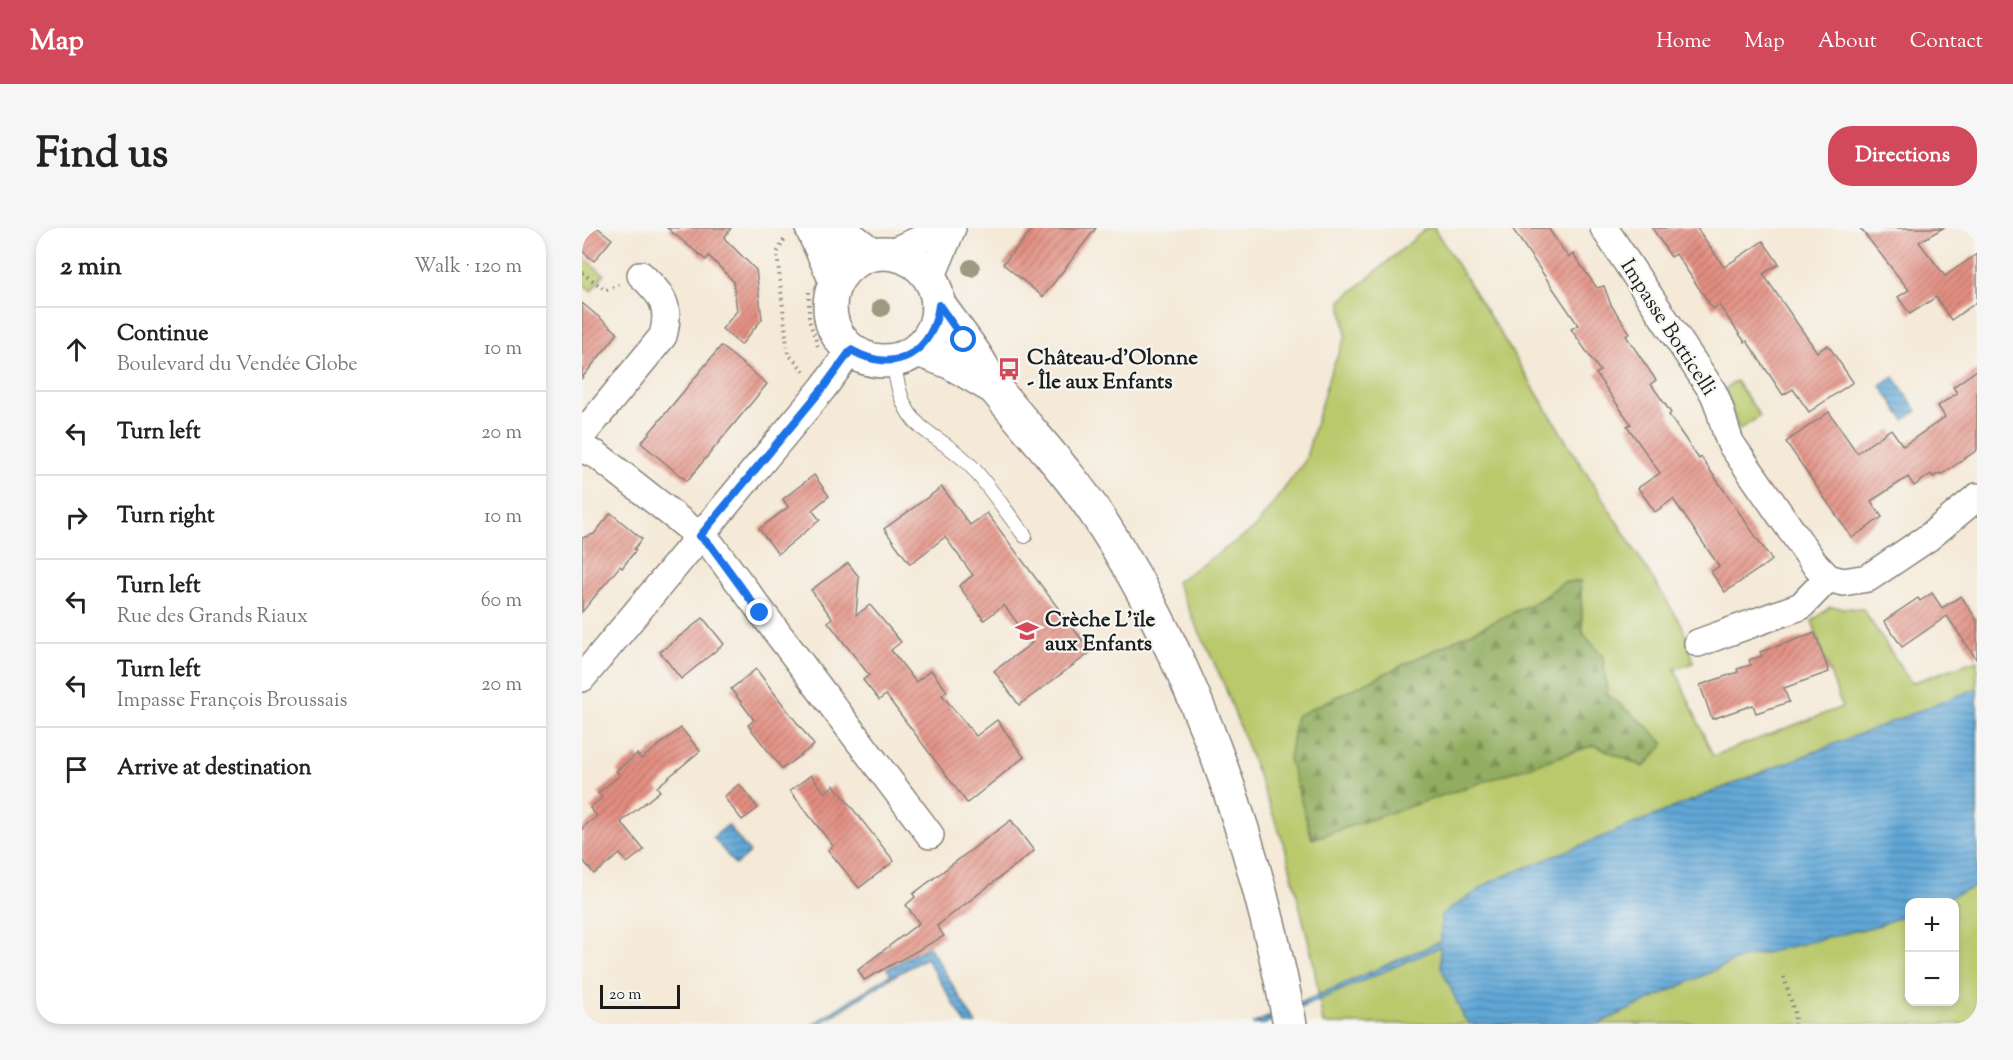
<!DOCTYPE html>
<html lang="en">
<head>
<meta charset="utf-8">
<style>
  :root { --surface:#fff; --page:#f6f6f6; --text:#222; --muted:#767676; --line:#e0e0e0; --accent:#d1495b }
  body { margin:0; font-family:"Sorts Mill Goudy",serif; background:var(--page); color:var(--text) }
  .controls { position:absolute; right:18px; bottom:18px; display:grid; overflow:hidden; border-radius:12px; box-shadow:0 3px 9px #0003 }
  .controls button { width:54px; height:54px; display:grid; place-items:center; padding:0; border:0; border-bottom:2px solid var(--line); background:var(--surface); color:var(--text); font:30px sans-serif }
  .scale { position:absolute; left:18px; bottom:15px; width:80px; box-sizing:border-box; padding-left:6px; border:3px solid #1c1c1c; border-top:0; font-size:16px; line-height:21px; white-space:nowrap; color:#1c1c1c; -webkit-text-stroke:4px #f6f6f2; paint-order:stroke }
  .stop { position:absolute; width:18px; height:18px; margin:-14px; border:4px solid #1a73e8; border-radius:50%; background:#fff }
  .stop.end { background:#1a73e8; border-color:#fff; box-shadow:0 2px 6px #0008 }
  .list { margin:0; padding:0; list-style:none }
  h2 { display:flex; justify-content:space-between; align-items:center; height:78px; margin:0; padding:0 24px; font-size:26px }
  h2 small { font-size:20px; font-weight:400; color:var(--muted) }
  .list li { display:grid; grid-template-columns:39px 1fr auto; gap:18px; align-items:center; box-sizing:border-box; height:84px; padding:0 24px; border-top:2px solid var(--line) }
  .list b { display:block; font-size:22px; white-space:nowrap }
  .list p { margin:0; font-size:20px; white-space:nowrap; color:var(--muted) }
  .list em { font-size:20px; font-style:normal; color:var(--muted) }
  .icon { flex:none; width:33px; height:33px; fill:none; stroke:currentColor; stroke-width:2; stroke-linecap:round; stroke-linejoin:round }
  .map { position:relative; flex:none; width:1395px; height:796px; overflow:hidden; border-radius:24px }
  header { display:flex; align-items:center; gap:36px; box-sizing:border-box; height:84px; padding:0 30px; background:var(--accent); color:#fff }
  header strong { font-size:28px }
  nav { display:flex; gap:33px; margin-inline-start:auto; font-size:21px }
  .intro { display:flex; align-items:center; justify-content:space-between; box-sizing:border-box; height:144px; padding:0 36px }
  h1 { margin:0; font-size:42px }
  .button { padding:15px 27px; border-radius:24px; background:var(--accent); color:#fff; font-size:21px; font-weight:700 }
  main { display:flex; gap:36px; padding:0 36px }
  aside { flex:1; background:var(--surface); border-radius:24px; box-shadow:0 3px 9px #0003 }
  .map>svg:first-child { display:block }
</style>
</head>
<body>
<header>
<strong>Map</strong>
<nav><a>Home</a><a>Map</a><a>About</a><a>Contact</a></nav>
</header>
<div class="intro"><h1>Find us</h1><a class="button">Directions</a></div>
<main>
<aside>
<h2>2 min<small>Walk · 120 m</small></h2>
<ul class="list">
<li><svg class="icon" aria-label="ahead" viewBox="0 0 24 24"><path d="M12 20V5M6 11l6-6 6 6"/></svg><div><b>Continue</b><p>Boulevard du Vendée Globe</p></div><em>10 m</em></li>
<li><svg class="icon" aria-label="left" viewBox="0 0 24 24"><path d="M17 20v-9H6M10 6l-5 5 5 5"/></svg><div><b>Turn left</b></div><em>20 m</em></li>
<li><svg class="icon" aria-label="right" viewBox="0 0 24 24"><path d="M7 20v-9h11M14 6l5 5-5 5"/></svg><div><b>Turn right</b></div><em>10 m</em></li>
<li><svg class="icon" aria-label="left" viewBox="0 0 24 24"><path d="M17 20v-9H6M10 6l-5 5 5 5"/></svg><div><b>Turn left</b><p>Rue des Grands Riaux</p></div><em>60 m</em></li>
<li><svg class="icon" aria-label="left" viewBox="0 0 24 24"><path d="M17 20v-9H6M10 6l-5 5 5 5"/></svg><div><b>Turn left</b><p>Impasse François Broussais</p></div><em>20 m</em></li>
<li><svg class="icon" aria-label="arrive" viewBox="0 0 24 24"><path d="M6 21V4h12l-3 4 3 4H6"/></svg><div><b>Arrive at destination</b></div></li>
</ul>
</aside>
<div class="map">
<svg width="1395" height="796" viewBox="0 0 1395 796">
  <defs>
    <pattern id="forest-firs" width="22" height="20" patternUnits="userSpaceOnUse" patternTransform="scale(1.5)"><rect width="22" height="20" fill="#92ad60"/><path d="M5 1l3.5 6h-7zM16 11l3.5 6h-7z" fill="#768c4e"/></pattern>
    <pattern id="water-rules" width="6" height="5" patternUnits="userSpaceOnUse" patternTransform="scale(1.5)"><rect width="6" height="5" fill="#61a7d7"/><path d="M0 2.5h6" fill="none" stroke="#4f87ae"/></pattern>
    <pattern id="building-hatch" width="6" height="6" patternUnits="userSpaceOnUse" patternTransform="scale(1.5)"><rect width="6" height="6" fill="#e38e81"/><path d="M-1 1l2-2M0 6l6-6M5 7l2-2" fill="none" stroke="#b77369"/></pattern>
  </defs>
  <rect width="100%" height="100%" fill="#f6f6f2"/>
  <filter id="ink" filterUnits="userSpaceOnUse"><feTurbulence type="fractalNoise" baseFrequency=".0167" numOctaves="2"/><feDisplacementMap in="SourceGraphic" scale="12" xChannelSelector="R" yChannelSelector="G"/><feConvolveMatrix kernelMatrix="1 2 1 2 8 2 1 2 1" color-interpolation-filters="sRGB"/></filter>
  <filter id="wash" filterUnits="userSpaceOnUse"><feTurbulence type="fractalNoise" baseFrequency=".008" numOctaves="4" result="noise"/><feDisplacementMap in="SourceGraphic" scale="24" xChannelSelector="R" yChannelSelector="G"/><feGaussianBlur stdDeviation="1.35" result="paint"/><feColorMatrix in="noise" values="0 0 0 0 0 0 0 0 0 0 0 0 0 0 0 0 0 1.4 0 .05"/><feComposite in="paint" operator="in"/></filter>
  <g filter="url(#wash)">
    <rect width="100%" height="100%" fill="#f5e9d7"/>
    <!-- green -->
    <g fill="#b9c96c" stroke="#6a7244" stroke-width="1.5" fill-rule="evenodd">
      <path d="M845,0H852L917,103L986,216L1100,397L1112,435L1093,441L1131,528L1260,479L1230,393L1248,379L1281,381L1329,455L1395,432V796H741L731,732L703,619L641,454L594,354L672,301L723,233L747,148L764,108L759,73ZM998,353L1001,405L1021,429L1025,466L1067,500L1062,539L1012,517L730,610L957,372L982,354ZM1328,674H1372V774H1328Z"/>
      <polygon points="0,28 22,46 9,63 0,54"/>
      <polygon points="1154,153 1178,188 1157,202 1143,161"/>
    </g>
    <!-- forest -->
    <polygon fill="url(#forest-firs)" stroke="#57643e" stroke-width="1.5" points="998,353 1001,405 1021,429 1025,466 1067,500 1082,516 1062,539 1012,517 730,611 707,531 714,488 957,372 982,354"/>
    <!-- water -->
    <g fill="url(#water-rules)" stroke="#3e627a" stroke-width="1.5">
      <polygon points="1312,149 1335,183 1322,192 1299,158"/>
      <polygon points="1395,460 1395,658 1355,674 1328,674 1327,685 1298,697 1157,731 1016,796 889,796 882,790 859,739 858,719 682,796 670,796 859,713 859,687 910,653 1175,546"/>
      <polygon points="146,597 168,625 153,637 131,609"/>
      <polygon points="347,718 394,796 384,796 344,730 307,751 238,796 231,796 309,746 305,741"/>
    </g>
    <g id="blocks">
      <!-- building -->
      <g fill="url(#building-hatch)">
        <polygon points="0,0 16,0 30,11 12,33 0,23"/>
        <polygon points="85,0 149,0 142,10 174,42 180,91 159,117 140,101 155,83 151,53 127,28 124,32"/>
        <polygon points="451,0 514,0 461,69 421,36"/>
        <polygon points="930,0 966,0 986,29 991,26 1015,60 1022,58 1029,77 1048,105 1044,108 1074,152 1069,156 1089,185 1087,187 1117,231 1119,229 1190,332 1143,364 1129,344 1137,338 1091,271 1073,284 1056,260 1078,245 1045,198 1049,196 1014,146 1018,143 989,101 996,97"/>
        <polygon points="1070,0 1115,0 1142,39 1181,13 1197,36 1181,46 1235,124 1246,117 1271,154 1227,184 1211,161 1201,167 1165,113 1163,114 1137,77 1131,81 1094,26 1089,29"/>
        <polygon points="1278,0 1361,0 1337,14 1363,48 1395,26 1395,74 1369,92 1354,69 1328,86 1316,69 1327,62"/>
        <polygon points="0,75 36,105 0,150"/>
        <polygon points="139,118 185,156 105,253 59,215"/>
        <polygon points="1395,142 1395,222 1359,247 1358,245 1351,249 1349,246 1332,258 1326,249 1289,273 1300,289 1270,310 1204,214 1247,184 1275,225 1309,201 1321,218 1363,189 1356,178 1375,165 1371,159"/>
        <polygon points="232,247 247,268 230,282 238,292 196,326 177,301 206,279 201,271"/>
        <polygon points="360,259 388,297 405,285 509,424 437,477 412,443 450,415 422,377 402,392 377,358 391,347 363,309 328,336 302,301"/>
        <polygon points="29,285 60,311 52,321 54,322 40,340 38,338 0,384 0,310 12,306"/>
        <polygon points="266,335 277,349 274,387 288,377 319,414 309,422 334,454 349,442 365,463 360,467 394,508 415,492 442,529 385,575 304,467 297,472 281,452 287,447 246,394 250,390 229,362"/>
        <polygon points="1350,365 1360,380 1379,368 1395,392 1395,432 1365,388 1320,419 1302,393 1336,370 1338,373"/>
        <polygon points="121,390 142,416 99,451 78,424"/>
        <polygon points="1233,405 1247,444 1202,460 1207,474 1174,485 1171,477 1130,491 1118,457 1156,444 1155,441 1169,437 1167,432 1180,428 1178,424"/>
        <polygon points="174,441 232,517 200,541 166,497 172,492 149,461"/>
        <polygon points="99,500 118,523 75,559 78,563 39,594 62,622 45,635 38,626 12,646 0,631 0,600 15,588 8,580 20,570 16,565 38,547 34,543 55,526 59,531"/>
        <polygon points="229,547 243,565 252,557 312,633 277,660 246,622 251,618 208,563"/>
        <polygon points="157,556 176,580 160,592 142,569"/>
        <polygon points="429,592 452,623 355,698 362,708 282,752 276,742 337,695 324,677 333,669 331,666"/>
      </g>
    </g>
  </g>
  <g filter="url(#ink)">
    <use href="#blocks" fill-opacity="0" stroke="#88827a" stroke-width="1.5"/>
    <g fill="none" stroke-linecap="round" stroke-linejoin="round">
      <!-- lane casing -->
      <g stroke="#88827a" stroke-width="16">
        <path id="lane" d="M311,132C315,156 319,182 339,199C356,213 375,222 390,239C409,261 425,285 443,308"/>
      </g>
      <!-- street casing -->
      <g stroke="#88827a" stroke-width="30">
        <g id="street">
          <path d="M1022,0L1131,164C1140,181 1141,199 1149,216L1232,335L1246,350"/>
          <polyline points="310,24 364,0"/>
          <polyline points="349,50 370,0"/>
          <path d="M0,207L81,108C89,78 81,68 59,47"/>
          <polyline points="0,221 15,227 129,317 348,607"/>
          <polyline points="1116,415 1219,378 1246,350 1261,354 1286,350 1347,309 1395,269"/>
          <polyline points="0,450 241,160 269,122"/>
        </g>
      </g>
      <!-- secondary casing -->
      <g stroke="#88827a" stroke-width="36">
        <g id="secondary">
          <polyline points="230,0 254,53"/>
          <polyline points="255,0 289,26"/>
          <circle cx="302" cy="79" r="54"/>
          <path d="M357,77C368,93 380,108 391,124C400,137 406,151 415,163C449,205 487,245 517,290C617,444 674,617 708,796"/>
          <polyline points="336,122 368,134 409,158"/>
        </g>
      </g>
      <!-- path -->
      <g stroke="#88827a" stroke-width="4" stroke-dasharray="1.5 4.5" stroke-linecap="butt">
        <polyline points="202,12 195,25 206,126 222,143"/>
        <polyline points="0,45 24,62 37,57"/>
        <polyline points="227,64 227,92 237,121"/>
        <polyline points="1202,749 1213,787 1212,796"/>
      </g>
      <!-- lane -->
      <use href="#lane" stroke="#fff" stroke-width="14"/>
      <!-- street -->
      <use href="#street" stroke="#fff" stroke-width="27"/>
      <!-- secondary -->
      <use href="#secondary" stroke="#fff" stroke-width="33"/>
    </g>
    <!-- trees -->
    <g fill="#9c9a80">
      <circle cx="389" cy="40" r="9"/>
      <circle cx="299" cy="80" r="9"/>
    </g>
  </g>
  <g fill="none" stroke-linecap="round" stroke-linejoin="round" filter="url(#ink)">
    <!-- route -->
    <path stroke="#1a73e8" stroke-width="8" d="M178,385L129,318L118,308L241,160L269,122C313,147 351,125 357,77L382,112"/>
  </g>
  <!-- icons -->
  <defs>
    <g id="bus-bare" transform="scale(1.8)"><path d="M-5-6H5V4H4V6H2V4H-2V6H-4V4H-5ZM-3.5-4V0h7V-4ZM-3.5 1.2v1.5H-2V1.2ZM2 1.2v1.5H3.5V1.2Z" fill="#d1495b" stroke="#f6f6f2" stroke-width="2.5" paint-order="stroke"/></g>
    <g id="school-bare" transform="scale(1.8)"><path d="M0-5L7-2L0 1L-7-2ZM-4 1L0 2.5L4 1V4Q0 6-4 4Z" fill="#d1495b" stroke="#f6f6f2" stroke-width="2.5" paint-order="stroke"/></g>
  </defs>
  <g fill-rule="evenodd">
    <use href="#bus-bare" x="427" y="141"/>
    <use href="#school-bare" x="445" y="403"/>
  </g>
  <g text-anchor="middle" stroke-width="4.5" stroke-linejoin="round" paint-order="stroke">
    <!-- street labels -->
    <g font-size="21" fill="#1c1c1c" stroke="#f6f6f2">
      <text transform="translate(1087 99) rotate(57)" y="7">Impasse Botticelli</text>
    </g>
    <!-- poi labels -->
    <g font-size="21" font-weight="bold" fill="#1c1c1c" stroke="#f6f6f2" text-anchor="start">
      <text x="445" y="136">Château-d'Olonne<tspan x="445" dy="24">- Île aux Enfants</tspan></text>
      <text x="463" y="398">Crèche L'ïle<tspan x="463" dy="24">aux Enfants</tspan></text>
    </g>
  </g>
</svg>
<div class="controls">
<button>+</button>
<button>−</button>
</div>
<div class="scale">20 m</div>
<div class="stop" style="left:382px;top:112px"></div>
<div class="stop end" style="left:178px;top:385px"></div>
</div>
</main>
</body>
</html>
